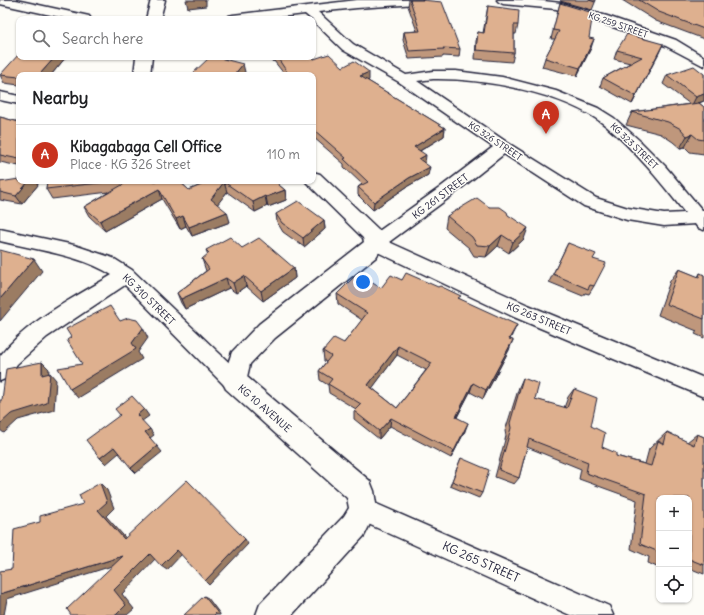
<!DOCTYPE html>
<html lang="en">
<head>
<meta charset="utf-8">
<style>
  :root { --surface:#fff; --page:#f6f6f6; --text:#202124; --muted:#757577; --line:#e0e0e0; --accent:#c8321e }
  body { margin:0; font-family:Delius,sans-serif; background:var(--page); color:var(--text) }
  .controls { position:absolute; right:12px; bottom:12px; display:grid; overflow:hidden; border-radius:8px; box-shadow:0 1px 3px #0004 }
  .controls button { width:36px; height:36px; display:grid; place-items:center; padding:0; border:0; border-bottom:1px solid var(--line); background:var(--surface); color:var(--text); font:20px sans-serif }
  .you { position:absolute; left:363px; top:282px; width:14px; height:14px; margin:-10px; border:3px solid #fff; border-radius:50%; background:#1a73e8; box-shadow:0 0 0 6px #1a73e833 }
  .badge { display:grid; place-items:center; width:26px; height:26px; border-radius:50%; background:var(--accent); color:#fff; font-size:13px; font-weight:700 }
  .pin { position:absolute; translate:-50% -33px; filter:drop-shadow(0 1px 2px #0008) }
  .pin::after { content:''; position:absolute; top:21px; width:14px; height:12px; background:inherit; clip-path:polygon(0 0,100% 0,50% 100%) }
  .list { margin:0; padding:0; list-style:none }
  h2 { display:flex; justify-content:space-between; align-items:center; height:52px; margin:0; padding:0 16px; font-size:17px }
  h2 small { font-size:13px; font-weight:400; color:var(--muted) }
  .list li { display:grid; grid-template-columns:26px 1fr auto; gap:12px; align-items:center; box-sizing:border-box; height:60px; padding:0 16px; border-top:1px solid var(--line) }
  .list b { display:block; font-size:15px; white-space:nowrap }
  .list p { margin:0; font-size:13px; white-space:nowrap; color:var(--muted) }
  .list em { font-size:13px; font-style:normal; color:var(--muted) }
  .icon { flex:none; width:22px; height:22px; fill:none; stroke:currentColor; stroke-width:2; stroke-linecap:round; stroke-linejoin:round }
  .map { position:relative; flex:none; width:704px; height:615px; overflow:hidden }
  .search { position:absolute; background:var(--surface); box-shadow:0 1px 3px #0004; left:16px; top:16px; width:300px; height:44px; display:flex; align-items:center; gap:10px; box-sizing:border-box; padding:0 14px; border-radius:8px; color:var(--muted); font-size:15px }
  .panel { position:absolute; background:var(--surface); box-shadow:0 1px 3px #0004; left:16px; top:72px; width:300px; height:112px; border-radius:8px }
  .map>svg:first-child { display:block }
</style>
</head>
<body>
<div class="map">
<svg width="704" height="615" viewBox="0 0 704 615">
  <rect width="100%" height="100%" fill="#fdfcf7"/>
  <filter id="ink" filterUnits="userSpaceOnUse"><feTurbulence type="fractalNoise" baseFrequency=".025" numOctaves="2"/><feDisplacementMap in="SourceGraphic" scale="8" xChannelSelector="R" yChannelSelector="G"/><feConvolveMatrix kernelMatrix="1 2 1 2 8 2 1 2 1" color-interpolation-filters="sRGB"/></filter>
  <g filter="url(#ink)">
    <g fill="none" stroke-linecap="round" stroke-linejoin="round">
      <!-- minor casing -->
      <g stroke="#22223b" stroke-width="3">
        <g id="minor">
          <polygon points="0,0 16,0 89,16 91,19 69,19 0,4"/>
          <path d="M357,0H423L421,2L417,4L357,8L318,12L353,44L406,75L433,71H456L502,77L556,91L598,108L614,118L640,141L665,166L702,210H704V230L698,228L695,224L664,226L627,220L584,206L504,154L450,197L389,242L528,305L704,378V397L514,317L369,248L366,243L369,238L438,189L493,147L399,82L343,50L313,21V19H311L305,14L263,19H227L229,16L233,15ZM433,79C483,78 565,93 605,125C635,150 661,182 685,213L664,214L628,208L596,198L508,143L417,81Z"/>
          <polygon points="497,0 535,0 561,3 607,16 676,40 704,57 704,66 666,46 599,22 556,9 503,4 499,2"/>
          <polygon points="0,92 19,96 19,104 0,100"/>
          <path d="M0,229L74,245L113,258L132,270L241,374L244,381L241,388L234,390L227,388L125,285L47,337L17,364L7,378L0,381V356C26,322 75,297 112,275C81,255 36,250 0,241Z"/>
          <polygon points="363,498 609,606 613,615 570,615 355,518 351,510 355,502"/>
        </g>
      </g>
      <!-- tertiary casing -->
      <g stroke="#22223b" stroke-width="3">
        <g id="tertiary">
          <polygon points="151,0 165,0 160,19 146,19"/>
          <polygon points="136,57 152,57 150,75 134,75"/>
          <polygon points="313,172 320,174 378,229 385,243 376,257 275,338 250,364 247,377 370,481 374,491 377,510 364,536 292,615 256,615 260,604 344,516 349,508 347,498 226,389 222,381 232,352 259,324 364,242 363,238 306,182 306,181 313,181"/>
        </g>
      </g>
      <!-- minor -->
      <use href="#minor" fill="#fdfcf7" fill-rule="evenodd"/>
      <!-- tertiary -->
      <use href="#tertiary" fill="#fdfcf7" fill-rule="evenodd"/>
    </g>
    <!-- wall -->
    <g fill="#bf977b" stroke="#22223b" fill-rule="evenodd">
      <polygon points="409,0 422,0 460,49 459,57 443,56 443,57 409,59 403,40 404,32 417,31 408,6"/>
      <polygon points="561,0 596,0 592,10 560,1"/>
      <polygon points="622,0 704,0 704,39 656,21"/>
      <polygon points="560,3 589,38 591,48 577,76 542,67 545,58 555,39 551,39"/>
      <polygon points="488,6 518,25 516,34 514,34 514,53 512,62 475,59 476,41 478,32 483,33"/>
      <polygon points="663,44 632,104 600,86 603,78 630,63 614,59 617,50"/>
      <polygon points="19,57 66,57 51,75 19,75 19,85 4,83 0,75"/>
      <polygon points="270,57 312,57 314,59 343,67 369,80 368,81 445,128 444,136 420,151 425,164 428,175 408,186 373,210 358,195 358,187 362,184 344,167 344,164 313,137 313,75 285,75 274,61 272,61"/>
      <polygon points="704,74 704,101 699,103 704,107 704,154 690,152 685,147 680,148 673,142 661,134 626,125 632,112 690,104 663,84 667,75"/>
      <polygon points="0,117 19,122 19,166 0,162"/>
      <polygon points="19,181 36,181 38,185 22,204 0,200 0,182"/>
      <polygon points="47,181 179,181 189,190 211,181 280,186 285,190 286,200 268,207 267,206 255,212 227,192 217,204 230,222 192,236 186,226 180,229 162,199 105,231 89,216 84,207 109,192 52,199 46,189"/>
      <polygon points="489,207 508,215 524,239 509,253 498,246 486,257 474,256 469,248 445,228 447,216"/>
      <polygon points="276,214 324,220 325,229 304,247 283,232 277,222"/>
      <polygon points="568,243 593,259 594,286 589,294 585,293 583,296 549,282"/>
      <polygon points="242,248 294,268 295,278 263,301 246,286 236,293 229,288 185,309 181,303 177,293 206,271 202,259 208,255 206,250"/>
      <polygon points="679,269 698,277 700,273 704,275 704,338 695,334 697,331 658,315 670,281"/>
      <path d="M402,280L460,299L512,335L510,339L509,350L483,399L470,392L457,417L465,431L451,458L390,426L379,439L354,419V411L356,409L329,393L328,385L320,380L319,371L326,362L324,361L323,351L344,343L362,320L338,304L337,294L381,288ZM397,355L426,370L397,408L372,388Z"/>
      <polygon points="523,378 535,399 564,408 568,397 574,389 591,426 602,447 616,456 645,464 649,449 667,432 687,442 697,434 704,437 704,574 689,568 689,498 659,498 659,568 648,563 649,557 631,549 637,500 579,479 581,469 527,447 519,478 514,484 495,477 506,436 505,431 519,387"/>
      <polygon points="461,458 482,493 479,498 450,486"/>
    </g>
    <!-- shaded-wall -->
    <g fill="#9b7b64" stroke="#22223b">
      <polygon points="186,0 206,0 206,6 188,8"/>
      <polygon points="594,39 591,48 577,76 580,68"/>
      <polygon points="663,44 659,53 632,104 636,96"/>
      <polygon points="55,57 66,57 51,75 39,75"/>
      <polygon points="271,57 274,57 274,61 272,61"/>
      <polygon points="243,64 245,72 243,75 234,75"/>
      <polygon points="369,72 369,80 360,85 360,76"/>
      <polygon points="704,94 704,101 692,105 696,97"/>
      <polygon points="445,128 444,136 413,155 414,147"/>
      <polygon points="692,134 685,147 680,148 687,136"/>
      <polygon points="426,155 425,164 419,159"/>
      <polygon points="430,167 428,175 408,186 373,210 374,202 409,178"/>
      <polygon points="29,181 36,181 38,185 22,204 16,196"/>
      <polygon points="224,182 227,192 214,209 211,199"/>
      <polygon points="159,189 162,199 105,231 100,221"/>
      <polygon points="285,190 286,200 268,207 266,197"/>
      <polygon points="265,196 267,206 255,212 253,202"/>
      <polygon points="227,212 230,222 192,236 189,227"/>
      <polygon points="183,216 186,226 180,229 176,219"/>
      <polygon points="324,220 325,229 304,247 303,238"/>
      <polygon points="528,228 524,239 509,253 513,242"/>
      <polygon points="502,235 498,246 486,257 490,246"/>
      <polygon points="34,259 42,271 0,321 0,299"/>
      <polygon points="294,268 295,278 263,301 261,291"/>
      <polygon points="244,276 246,286 236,293 233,283"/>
      <polygon points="226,278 229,288 185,309 181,299"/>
      <polygon points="517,325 512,335 505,348 509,339"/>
      <polygon points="143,328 148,338 138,352 142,359 78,398 70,389 132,343"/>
      <polygon points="513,340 509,350 483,399 486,390"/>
      <polygon points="398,346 397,355 368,394 368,385"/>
      <polygon points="42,362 49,369 48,381 42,375"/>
      <polygon points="50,373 56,380 54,410 18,420 4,433 0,430 0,424"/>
      <polygon points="473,383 470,392 453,425 456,417"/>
      <polygon points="144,409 149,416 142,421 137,415"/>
      <polygon points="391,418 390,426 379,439 379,431"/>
      <polygon points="468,423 465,431 451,458 454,451"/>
      <polygon points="150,429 154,435 150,438 145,432"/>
      <polygon points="157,446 162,452 136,473 131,468"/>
      <polygon points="114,447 119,453 106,464 100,458"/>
      <polygon points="100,483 107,490 114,508 106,516 131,544 124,539 98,510"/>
      <polygon points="245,539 248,544 209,585 205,581"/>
      <polygon points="177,550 182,554 167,570 161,566"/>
      <polygon points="150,554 156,558 122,594 134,609 127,615 116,615 114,590"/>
      <polygon points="123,556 131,560 7,599 4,615 0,615 0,594"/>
      <polygon points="204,596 208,598 220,614 220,615 214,615"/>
    </g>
    <!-- building -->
    <g fill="#deb08f" stroke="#22223b" fill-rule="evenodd">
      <polygon points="410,0 422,0 442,2 460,49 443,48 444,49 409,51 404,32 420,31"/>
      <polygon points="589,0 596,0 595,2"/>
      <polygon points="639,0 704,0 704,29 659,12"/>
      <polygon points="560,3 593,13 589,38 594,39 580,68 545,58 559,31 553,30"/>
      <polygon points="488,6 519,10 518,25 514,25 514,53 476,50 478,32 484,33"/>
      <polygon points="627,34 663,44 636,96 603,78 642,57 617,50"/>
      <polygon points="19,54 19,57 55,57 39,75 19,75 19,77 0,75"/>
      <polygon points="329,54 343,67 354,61 369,72 360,76 445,128 414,147 426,155 419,159 430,167 409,178 374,202 358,187 368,182 344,159 346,158 313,129 313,75 289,75 277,57 312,57 314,59"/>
      <polygon points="210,57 216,57 243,64 234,75 191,75"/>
      <polygon points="694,66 704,74 704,94 696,97 667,75"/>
      <polygon points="699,103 704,107 704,140 698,139 692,134 687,136 681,129 668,122 632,112"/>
      <polygon points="0,117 19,122 19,159 0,155"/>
      <polygon points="19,179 19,181 29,181 16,196 0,192 0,182"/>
      <polygon points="47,181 116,181 46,189"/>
      <polygon points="129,181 179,181 189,190 211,181 276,181 280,186 285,190 266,197 265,196 253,202 224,182 211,199 227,212 189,227 183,216 176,219 159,189 100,221 84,207"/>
      <polygon points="477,198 489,207 500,207 507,212 508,215 528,228 513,242 502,235 490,246 477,245 472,237 447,216"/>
      <polygon points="298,201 324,220 303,238 282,223 276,214"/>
      <polygon points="230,237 242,248 259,238 294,268 261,291 244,276 233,283 226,278 181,299 177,293 209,269 202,259 209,253 206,250"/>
      <polygon points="568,243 596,254 593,259 606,263 594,286 590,285 588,289 553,274"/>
      <polygon points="0,250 34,259 0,299"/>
      <polygon points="679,269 699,277 700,273 704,275 704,319 666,304"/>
      <path d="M406,273L438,287L440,286L461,296L458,298L517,325L509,339L513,340L486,390L473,383L456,417L468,423L454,451L391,418L379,431L354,411L361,404L328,384L332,379L319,371L331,356L323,351L334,338L344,343L367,313L337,294L357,274L381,288L391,275L402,280ZM398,346L432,363L397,408L368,385Z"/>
      <polygon points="110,306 120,321 128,318 137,320 143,328 132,343 136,349 70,389 58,368 82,364 67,340 71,337 66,329"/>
      <polygon points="42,362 42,375 50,373 47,403 11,414 0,424 0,400 2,400 6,369"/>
      <polygon points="523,378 539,384 535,399 567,408 574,389 597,398 591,426 605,433 602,447 616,453 616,456 651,466 658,441 664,444 667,432 694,445 697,434 704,437 704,565 689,559 689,498 659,498 659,552 640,544 646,494 586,473 588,462 529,439 519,478 499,470 511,428 510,423"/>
      <polygon points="132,396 144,409 137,415 150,429 145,432 157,446 131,468 114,447 100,458 86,440 120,415 115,409"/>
      <polygon points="461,458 489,470 482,493 452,481"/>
      <polygon points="187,480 245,539 205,581 177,550 161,566 150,554 114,590 126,605 116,615 71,615 67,609 123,556 0,594 0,571 12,569 14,529 40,522 40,516 83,504 79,495 100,483 107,502 98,510 124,539"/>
      <polygon points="204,596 217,612 214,615 184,615"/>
    </g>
  </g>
  <g text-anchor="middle" stroke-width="3" stroke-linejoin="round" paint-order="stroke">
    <!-- far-street labels -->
    <g font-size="9" fill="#22223b" stroke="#fdfcf7">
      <text transform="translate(618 25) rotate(19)" y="3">KG 259 STREET</text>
      <text transform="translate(495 141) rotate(34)" y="3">KG 326 STREET</text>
      <text transform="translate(634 146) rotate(44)" y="3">KG 323 STREET</text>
    </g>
    <!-- street labels -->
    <g font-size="10" fill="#22223b" stroke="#fdfcf7">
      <text transform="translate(440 196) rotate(-37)" y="4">KG 261 STREET</text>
      <text transform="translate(149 299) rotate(44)" y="4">KG 310 STREET</text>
      <text transform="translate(539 318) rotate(23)" y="4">KG 263 STREET</text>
      <text transform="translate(265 408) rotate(41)" y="4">KG 10 AVENUE</text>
    </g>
    <!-- near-street labels -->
    <g font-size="12" fill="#22223b" stroke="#fdfcf7">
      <text transform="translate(481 562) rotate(24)" y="4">KG 265 STREET</text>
    </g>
  </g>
</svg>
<div class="controls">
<button>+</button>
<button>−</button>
<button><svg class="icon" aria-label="locate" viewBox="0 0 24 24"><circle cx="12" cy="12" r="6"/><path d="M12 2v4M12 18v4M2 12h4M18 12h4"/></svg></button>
</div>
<div class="you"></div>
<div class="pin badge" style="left:546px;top:134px">A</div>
<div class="search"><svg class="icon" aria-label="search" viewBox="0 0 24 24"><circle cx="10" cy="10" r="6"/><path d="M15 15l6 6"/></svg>Search here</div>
<section class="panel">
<h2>Nearby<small></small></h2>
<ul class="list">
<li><span class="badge">A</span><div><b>Kibagabaga Cell Office</b><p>Place · KG 326 Street</p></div><em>110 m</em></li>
</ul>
</section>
</div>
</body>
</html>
